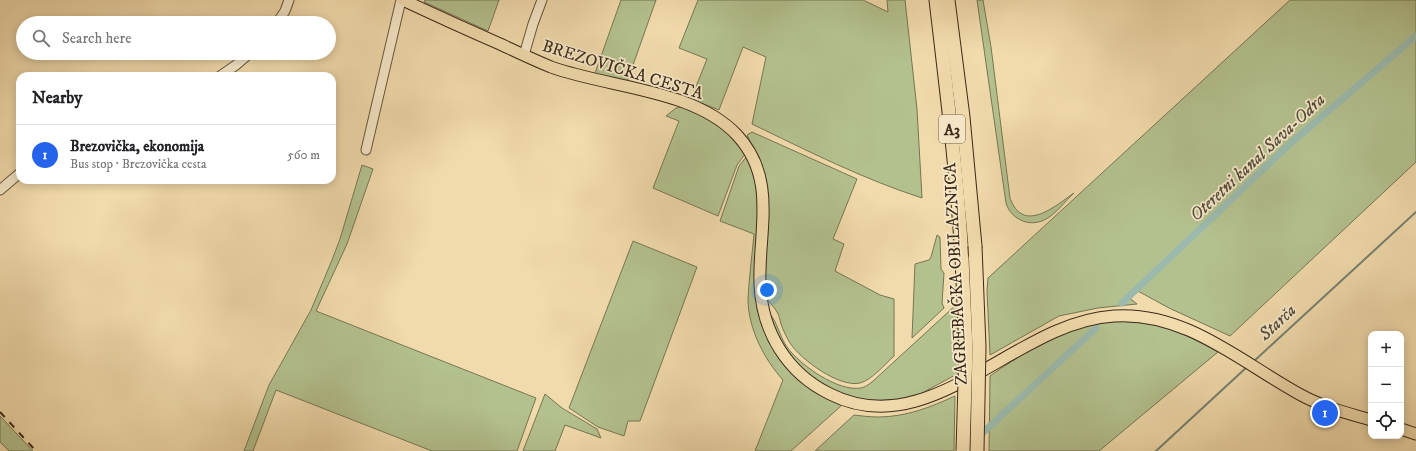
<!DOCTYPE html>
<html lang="en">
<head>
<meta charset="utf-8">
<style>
  :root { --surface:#fff; --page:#f2f2f2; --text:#202124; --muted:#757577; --line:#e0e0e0; --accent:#2563eb }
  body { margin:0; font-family:"IM FELL DW Pica",serif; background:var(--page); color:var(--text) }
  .controls { position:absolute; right:12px; bottom:12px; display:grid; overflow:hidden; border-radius:8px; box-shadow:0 2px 10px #0003 }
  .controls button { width:36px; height:36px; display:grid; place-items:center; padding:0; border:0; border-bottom:1px solid var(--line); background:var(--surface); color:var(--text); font:20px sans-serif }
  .you { position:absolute; left:767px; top:290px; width:14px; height:14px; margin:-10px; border:3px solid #fff; border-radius:50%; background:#1a73e8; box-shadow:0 0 0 6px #1a73e833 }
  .badge { display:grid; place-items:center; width:26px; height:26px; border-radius:50%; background:var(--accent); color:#fff; font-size:13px; font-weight:700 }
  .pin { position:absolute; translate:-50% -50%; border:2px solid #fff; box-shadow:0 1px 4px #0006 }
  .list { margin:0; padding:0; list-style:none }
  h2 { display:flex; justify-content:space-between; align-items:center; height:52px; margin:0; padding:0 16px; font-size:17px }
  h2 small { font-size:13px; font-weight:400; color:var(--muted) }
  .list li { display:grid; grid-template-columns:26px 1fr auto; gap:12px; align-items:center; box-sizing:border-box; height:60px; padding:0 16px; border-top:1px solid var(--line) }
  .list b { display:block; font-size:15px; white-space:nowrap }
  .list p { margin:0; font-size:13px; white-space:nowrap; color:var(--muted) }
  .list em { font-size:13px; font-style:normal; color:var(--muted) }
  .icon { flex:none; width:22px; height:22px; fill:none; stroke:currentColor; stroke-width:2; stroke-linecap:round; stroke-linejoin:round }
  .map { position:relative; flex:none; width:1416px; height:451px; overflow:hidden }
  .search { position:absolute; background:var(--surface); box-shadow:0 2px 10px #0003; left:16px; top:16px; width:320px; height:44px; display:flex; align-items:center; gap:10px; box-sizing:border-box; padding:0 14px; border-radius:22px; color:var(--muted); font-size:15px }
  .panel { position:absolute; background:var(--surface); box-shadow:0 2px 10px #0003; left:16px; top:72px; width:320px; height:112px; border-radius:12px }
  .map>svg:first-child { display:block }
</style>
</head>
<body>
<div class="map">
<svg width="1416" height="451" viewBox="0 0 1416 451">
  <rect width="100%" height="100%" fill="#f1daab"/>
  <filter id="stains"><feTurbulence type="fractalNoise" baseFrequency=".005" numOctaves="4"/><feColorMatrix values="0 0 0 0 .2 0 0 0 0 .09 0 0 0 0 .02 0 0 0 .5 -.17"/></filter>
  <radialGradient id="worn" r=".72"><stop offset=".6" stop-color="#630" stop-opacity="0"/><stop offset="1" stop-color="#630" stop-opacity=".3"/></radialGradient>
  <!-- green -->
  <g fill="#b3c18e" stroke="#777654">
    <polygon points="425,0 499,0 488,31 424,2"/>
    <polygon points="621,0 656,0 627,82 594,76"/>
    <path d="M698,0H863L888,12L887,0H905L917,109L922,198C863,179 808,151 752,124L766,57L743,47L719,110L691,99L707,59L679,48Z"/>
    <path d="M977,0H983L991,47L1010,198C1023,234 1054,207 1074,193C1065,201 1057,213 1046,219C1031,228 1011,220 1006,203Z"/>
    <polygon points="1290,0 1416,0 1416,162 1230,336 1169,308 1136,290 1128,297 1137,304 1098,308 1059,316 990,355 987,291 988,278"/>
    <polygon points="683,107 689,108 726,131 745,154 737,165 718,216 653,188 679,121 666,116 676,108"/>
    <path d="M752,132L857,179L833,239L844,244L835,271L880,295L894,299V356C885,364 872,380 860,383C840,388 801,360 790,343C787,338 783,330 781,324C780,320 779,315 777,312C774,306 769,303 766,297L757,156L747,135Z"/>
    <path d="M747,156L757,186L764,329L831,400L842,405L791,451H755L783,380C764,359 748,328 748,299C749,278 752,256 754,234L720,221L739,166Z"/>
    <polygon points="362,165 373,169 347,244 316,311 536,398 517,451 432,451 276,390 253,451 244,451 269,385 311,310 332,260 340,239"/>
    <polygon points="937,235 940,237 941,269 944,273 942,303 944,308 912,338 915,264 929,260 931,257"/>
    <polygon points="633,241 697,267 640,421 628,421 624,436 598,427 569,408"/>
    <path d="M957,304L959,373L911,399L864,401L834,391L809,376L790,356L775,333L770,314C777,322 780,337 787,347C800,365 838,392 861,388C865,387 868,385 872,382Z"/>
    <path d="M1111,321C1157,321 1178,330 1218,352L1099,451H989L990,376C1017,357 1051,336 1083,326C1092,324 1102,323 1111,321Z"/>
    <polygon points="545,394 562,408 597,429 601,438 565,425 555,451 523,451"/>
    <path d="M955,396L954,451H815L854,415C862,416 870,417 878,417C906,417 931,407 955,396Z"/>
    <polygon points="0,416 33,451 9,451 0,442"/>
  </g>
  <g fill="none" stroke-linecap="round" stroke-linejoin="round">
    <!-- stream -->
    <g stroke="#758072" stroke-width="2">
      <polyline points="1253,362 1416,212"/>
      <polyline points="1156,451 1248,366"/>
    </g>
    <!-- canal -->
    <g stroke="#9bbaad" stroke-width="7">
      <polyline points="1122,303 1291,143 1416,36"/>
      <polyline points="963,451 1096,328"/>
    </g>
    <!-- minor casing -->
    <g stroke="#68563e" stroke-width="11">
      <g id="minor">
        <polyline points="277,23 285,11 289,0"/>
        <polyline points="524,55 533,24 542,0"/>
        <polyline points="220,76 236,65 250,53"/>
        <polyline points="366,150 401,0"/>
        <polyline points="0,190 20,173"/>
      </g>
    </g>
    <!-- major casing -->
    <g stroke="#3b2a19" stroke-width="13">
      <g id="major">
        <path d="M403,0C435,15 468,30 500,44C517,52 534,60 551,67C609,88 694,89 737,135C778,179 758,232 760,284C762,332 787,373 830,394C931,445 1014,322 1114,316C1186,311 1242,363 1301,395C1323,407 1347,413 1371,420"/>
        <polyline points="1401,429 1416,434"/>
      </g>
    </g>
    <!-- highway casing -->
    <g stroke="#3b2a19" stroke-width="15">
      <g id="highway">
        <path d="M936,0C946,86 957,172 962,258"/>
        <polyline points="948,0 963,117 975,246"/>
      </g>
    </g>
    <!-- minor -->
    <use href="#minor" stroke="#f6e7c8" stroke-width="9"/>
    <!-- major -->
    <use href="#major" stroke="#f1daab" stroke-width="11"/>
    <!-- highway -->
    <use href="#highway" stroke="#f1daab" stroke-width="13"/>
    <!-- rail -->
    <polyline stroke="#3b2a19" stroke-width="2" stroke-dasharray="7 7" stroke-linecap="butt" points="0,412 36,451"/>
    <!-- highway-bridge casing -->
    <g stroke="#3b2a19" stroke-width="15" stroke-linecap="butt">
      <g id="highway-bridge">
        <polyline points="975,246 979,347 977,451"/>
        <polyline points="962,258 966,349 963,451"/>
      </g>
    </g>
    <!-- highway-bridge -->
    <use href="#highway-bridge" stroke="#f1daab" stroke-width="13"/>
  </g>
  <g text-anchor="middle" stroke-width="3.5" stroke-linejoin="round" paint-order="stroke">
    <!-- shield labels -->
    <rect fill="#f6e7c8" stroke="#73634e" stroke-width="1" x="939" y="115" width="26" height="28" rx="3"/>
    <g font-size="16" font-weight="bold" fill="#3b2a19">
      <text x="952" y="135">A3</text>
    </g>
    <!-- street labels -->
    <g font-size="17" fill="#3b2a19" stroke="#f6e7c8">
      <text transform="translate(623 69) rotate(17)" y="6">BREZOVIČKA CESTA</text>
      <text transform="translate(955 274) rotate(-93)" y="6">ZAGREBAČKA OBILAZNICA</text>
    </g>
    <!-- water labels -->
    <g font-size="18" font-style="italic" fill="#534e3e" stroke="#f6e7c8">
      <text transform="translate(1257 157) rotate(-43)" y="6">Oteretni kanal Sava-Odra</text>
      <text transform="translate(1277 322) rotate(-43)" y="6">Starča</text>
    </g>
  </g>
  <rect width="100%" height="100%" filter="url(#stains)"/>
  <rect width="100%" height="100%" fill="url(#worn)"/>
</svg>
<div class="controls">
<button>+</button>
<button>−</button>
<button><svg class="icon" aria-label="locate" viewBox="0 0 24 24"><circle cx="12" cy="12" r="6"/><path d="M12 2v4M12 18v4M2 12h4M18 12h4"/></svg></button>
</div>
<div class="you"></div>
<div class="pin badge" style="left:1325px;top:413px">1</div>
<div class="search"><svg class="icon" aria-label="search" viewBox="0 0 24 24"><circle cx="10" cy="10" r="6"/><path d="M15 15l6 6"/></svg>Search here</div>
<section class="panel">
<h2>Nearby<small></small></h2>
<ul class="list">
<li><span class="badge">1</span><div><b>Brezovička, ekonomija</b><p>Bus stop · Brezovička cesta</p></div><em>560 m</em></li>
</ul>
</section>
</div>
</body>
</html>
